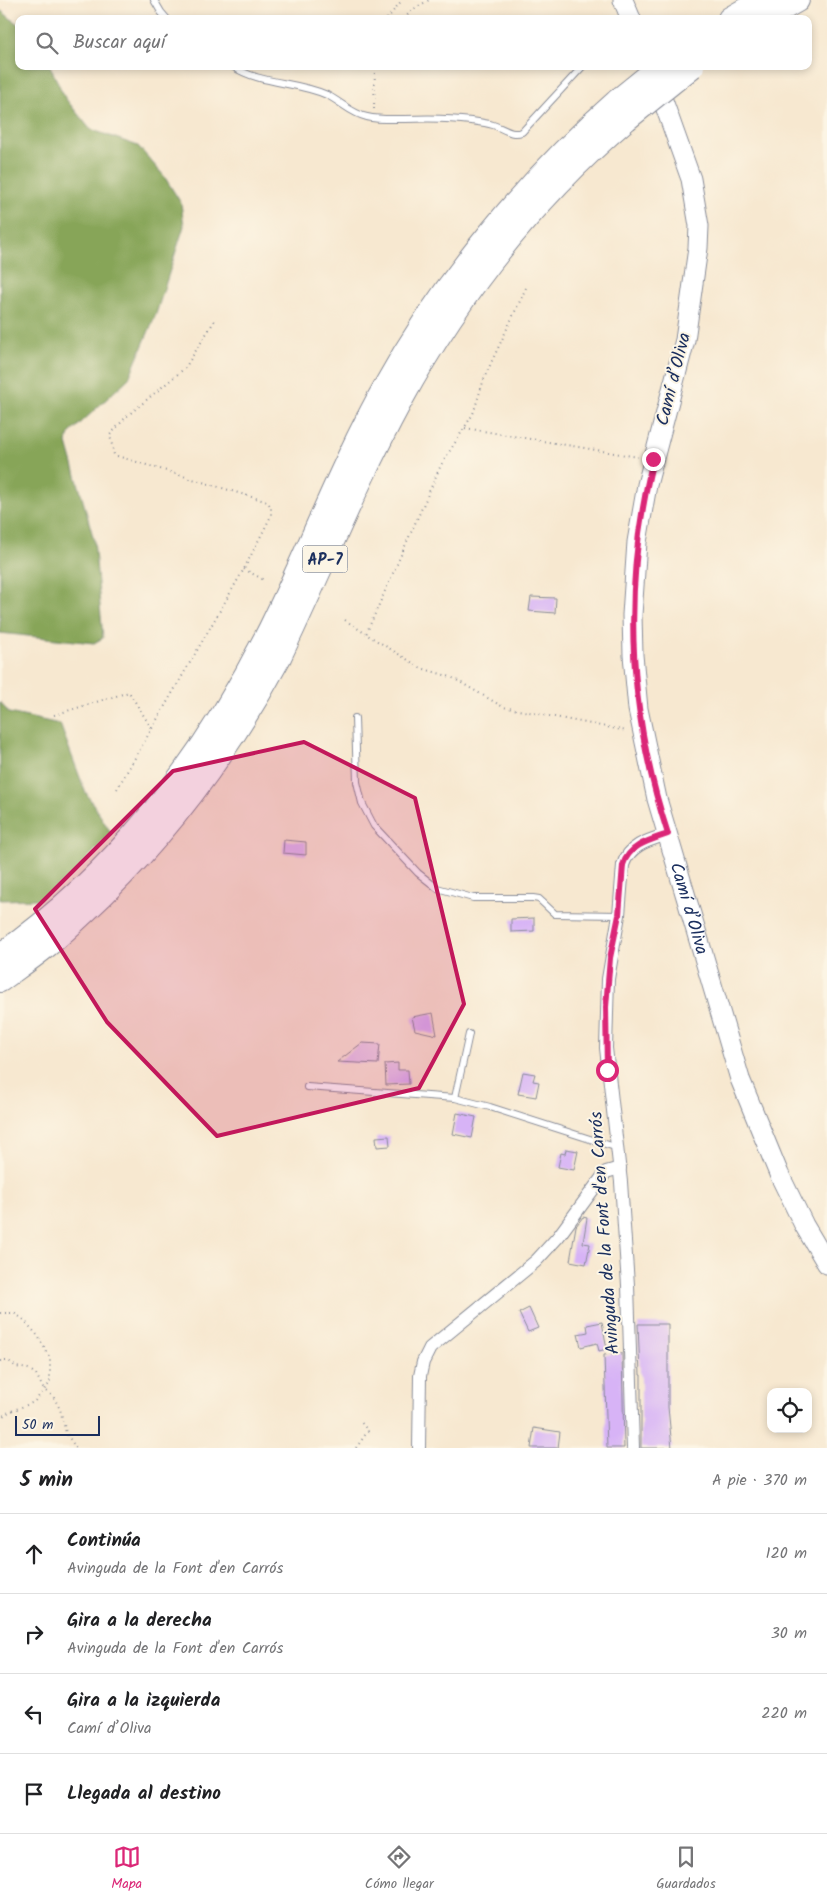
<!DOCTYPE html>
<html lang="es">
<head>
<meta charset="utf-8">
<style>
  :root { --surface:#fff; --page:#f2f2f2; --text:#202124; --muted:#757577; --line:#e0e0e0; --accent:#db2777 }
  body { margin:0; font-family:Kalam,sans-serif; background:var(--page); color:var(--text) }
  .controls { position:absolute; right:15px; bottom:15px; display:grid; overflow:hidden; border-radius:10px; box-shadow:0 2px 8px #0003 }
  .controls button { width:45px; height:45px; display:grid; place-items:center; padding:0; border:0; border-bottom:1px solid var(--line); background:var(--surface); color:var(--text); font:25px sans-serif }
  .scale { position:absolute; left:15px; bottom:12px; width:85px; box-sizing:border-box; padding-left:5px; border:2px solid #1b2f5e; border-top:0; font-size:14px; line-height:18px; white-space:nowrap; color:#1b2f5e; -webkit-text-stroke:4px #fcf5e5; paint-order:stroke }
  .stop { position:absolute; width:15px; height:15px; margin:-11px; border:4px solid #db2777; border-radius:50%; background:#fff }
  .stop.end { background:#db2777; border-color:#fff; box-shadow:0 1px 5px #0008 }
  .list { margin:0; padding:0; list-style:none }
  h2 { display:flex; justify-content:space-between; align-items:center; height:65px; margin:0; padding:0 20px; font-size:21px }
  h2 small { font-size:16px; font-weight:400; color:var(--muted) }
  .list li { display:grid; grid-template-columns:32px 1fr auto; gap:15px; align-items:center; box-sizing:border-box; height:80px; padding:0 20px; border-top:1px solid var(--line) }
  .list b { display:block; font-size:19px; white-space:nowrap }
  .list p { margin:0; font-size:16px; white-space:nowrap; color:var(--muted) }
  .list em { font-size:16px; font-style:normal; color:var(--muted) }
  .icon { flex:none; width:28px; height:28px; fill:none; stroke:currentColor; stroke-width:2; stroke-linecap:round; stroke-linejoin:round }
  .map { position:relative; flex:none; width:827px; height:1448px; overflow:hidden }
  .search { position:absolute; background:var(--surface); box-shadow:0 2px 8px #0003; left:15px; right:15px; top:15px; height:55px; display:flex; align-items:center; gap:12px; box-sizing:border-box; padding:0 18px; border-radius:10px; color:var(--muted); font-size:19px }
  .sheet { height:385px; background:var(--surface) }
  nav { display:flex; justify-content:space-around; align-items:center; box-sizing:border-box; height:70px; border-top:1px solid var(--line); background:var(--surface); font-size:14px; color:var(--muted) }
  nav a { display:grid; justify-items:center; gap:2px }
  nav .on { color:var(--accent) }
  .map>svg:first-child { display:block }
</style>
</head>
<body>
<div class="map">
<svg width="827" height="1448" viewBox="0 0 827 1448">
  <rect width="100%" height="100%" fill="#fcf5e5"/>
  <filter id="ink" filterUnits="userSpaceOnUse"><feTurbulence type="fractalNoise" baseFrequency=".02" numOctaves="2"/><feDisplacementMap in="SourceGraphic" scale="10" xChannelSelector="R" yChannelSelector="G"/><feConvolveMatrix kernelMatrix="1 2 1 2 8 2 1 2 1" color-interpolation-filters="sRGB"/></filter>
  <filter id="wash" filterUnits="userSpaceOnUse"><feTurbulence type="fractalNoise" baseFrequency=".0096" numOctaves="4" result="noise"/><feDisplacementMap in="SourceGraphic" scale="20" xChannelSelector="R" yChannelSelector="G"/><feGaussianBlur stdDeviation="1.12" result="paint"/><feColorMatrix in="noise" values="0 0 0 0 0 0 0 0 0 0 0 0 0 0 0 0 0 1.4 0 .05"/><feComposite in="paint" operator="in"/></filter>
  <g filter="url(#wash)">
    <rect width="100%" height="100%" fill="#f7e8d0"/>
    <!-- forest -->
    <g fill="#87a558" stroke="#516a5b">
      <polygon points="0,10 19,25 19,66 50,66 65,98 90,129 138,146 164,176 181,203 184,226 156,314 129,378 69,434 67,443 94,540 103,638 94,643 0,633"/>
      <polygon points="0,702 9,713 60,724 85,791 111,833 74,873 40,899 0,900"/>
    </g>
    <g id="blocks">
      <!-- building -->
      <g fill="#d7b3f6">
        <polygon points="531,597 556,598 555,613 529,611"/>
        <polygon points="284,840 306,842 306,855 283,853"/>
        <polygon points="534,918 534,931 511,932 511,919"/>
        <polygon points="433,1013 437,1035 415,1030 412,1017"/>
        <polygon points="362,1043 380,1044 378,1064 337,1062"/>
        <polygon points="398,1063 398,1070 408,1070 409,1084 386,1085 385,1064"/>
        <polygon points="523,1072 535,1074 533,1081 539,1082 536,1097 518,1094"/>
        <polygon points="457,1113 476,1117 472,1138 453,1134"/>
        <polygon points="389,1136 390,1146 377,1147 376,1137"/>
        <polygon points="566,1149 578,1151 574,1170 558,1167 561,1153 565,1154"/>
        <polygon points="583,1217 587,1218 583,1243 590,1244 586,1264 570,1261 576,1226"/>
        <polygon points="529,1308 538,1328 528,1332 519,1313"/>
        <polygon points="602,1322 607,1349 599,1351 597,1343 581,1347 578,1334 588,1332 587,1325"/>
        <polygon points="638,1324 668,1324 668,1407 672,1448 641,1448 641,1375 640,1375"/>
        <polygon points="622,1353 624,1448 607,1448 604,1355"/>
        <polygon points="534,1428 560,1432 558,1448 531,1448"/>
      </g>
    </g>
  </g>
  <g filter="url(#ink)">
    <use href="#blocks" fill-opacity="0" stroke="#898c97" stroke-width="1"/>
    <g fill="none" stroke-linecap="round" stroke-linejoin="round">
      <!-- lane casing -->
      <g stroke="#898c97" stroke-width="8">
        <g id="lane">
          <polyline points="154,0 161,12 167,19"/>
          <path d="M232,66C261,85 296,81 327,95C341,102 352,114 367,117C380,120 393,119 405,119C427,118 449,118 471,121C478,122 486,123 493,125C503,128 511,136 522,132L583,66"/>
          <polyline points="355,718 357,782 362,803 374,826 418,873 437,888 473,898 533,898 539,899 555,914 619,915"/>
          <polyline points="307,1087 455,1098 490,1107 618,1148"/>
          <polyline points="455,1098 469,1034"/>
        </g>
      </g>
      <!-- street casing -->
      <g stroke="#898c97" stroke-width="14">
        <g id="street">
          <polyline points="419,1448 420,1376 423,1362 430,1348 536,1261 558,1237 606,1172 620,1168"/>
          <path d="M633,1448L628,1285L621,1182L606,1048L608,979L619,915L623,865C629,845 649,840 668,834"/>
        </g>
      </g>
      <!-- secondary casing -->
      <g stroke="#898c97" stroke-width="21">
        <g id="secondary">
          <polyline points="623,0 631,19"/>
          <path id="s1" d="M656,81L691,179L699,226L698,248L685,340L647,485L637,542L632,615L633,655L638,709L657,799L740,1079L779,1174L804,1225L827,1264"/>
        </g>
      </g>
      <!-- highway casing -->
      <g stroke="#898c97" stroke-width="26">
        <g id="highway">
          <polyline points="730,19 763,0"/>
          <polyline points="764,19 797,0"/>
          <path d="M0,956C114,876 203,762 266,638C308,555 340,467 386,386C443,282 530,178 619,100"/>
          <path d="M0,980C15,969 31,958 46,946C59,936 71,924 83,913C162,840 228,752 279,657C320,572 355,484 400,401C458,294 534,198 626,119"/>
        </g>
      </g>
      <!-- path -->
      <g stroke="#898c97" stroke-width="2" stroke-dasharray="1 4" stroke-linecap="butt">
        <polyline points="387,19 402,0"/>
        <polyline points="404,19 412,10 429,0"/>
        <polyline points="374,109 375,66"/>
        <polyline points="526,288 485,376 473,414 441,465 366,634 421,668 451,677 503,707 627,731"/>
        <polyline points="465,428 638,457"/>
        <polyline points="244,569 264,580"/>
        <polyline points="345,620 366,634"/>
        <polyline points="54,715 129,692 152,729"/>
        <polyline points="117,789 244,569 271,516 271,508 268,502 114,455 110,435 126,417 185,368 215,320"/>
        <polyline points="0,1313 14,1313 23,1319 38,1336 50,1358 50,1383 34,1402 9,1412 0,1418"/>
        <polyline points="0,1361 9,1361 16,1367 28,1369 36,1374 44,1390 53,1396 60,1409 66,1433 76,1448"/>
        <polyline points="356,1448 368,1431 360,1421"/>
      </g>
      <!-- lane -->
      <use href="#lane" stroke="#fff" stroke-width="6"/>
      <!-- street -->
      <use href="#street" stroke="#fff" stroke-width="12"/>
      <!-- secondary -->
      <use href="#secondary" stroke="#fff" stroke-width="19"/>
      <!-- highway -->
      <use href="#highway" stroke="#fff" stroke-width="24"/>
      <!-- highway-bridge casing -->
      <g stroke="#898c97" stroke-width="26" stroke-linecap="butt">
        <g id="highway-bridge">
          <polyline points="619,100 661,66"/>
          <polyline points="626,119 692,66"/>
        </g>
      </g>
      <!-- highway-bridge -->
      <use href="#highway-bridge" stroke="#fff" stroke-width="24"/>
    </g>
  </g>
  <g fill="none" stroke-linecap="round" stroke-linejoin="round" filter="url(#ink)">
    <!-- route -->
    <path stroke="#db2777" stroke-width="6" d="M607,1070L606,1007L610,958L619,915L623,865C629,845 650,840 668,834C627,709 622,586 653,459"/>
  </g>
  <!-- marked area -->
  <path fill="#c2185b" fill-opacity="0.2" stroke="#c2185b" stroke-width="4" stroke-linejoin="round" d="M304,742L415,798L464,1004L419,1088L217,1136L107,1022L35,909L173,771Z"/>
  <g text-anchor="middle" stroke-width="4" stroke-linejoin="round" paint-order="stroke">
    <!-- shield labels -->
    <rect fill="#fcf5e5" stroke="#5e6a86" stroke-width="1" x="302.5" y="545.5" width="45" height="27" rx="4"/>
    <g font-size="16" font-weight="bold" fill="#1b2f5e">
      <text x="325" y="565">AP-7</text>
    </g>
    <!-- street labels -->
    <g font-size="18" fill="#1b2f5e" stroke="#fcf5e5">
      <text transform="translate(673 379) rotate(-76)" y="6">Camí d’Oliva</text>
      <text dy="6" stroke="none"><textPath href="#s1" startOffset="848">Camí d’Oliva</textPath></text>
      <text transform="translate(604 1233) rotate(-94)" y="6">Avinguda de la Font d'en Carrós</text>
    </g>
  </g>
</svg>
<div class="controls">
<button><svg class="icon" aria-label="locate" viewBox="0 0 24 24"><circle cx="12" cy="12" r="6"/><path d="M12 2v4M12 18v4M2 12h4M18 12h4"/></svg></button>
</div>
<div class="scale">50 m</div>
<div class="stop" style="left:607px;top:1070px"></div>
<div class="stop end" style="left:653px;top:459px"></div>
<div class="search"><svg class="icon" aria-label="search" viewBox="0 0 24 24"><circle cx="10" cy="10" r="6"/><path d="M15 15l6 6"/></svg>Buscar aquí</div>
</div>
<section class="sheet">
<h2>5 min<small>A pie · 370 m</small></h2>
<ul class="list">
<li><svg class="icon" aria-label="ahead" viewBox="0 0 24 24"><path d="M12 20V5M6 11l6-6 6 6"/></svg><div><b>Continúa</b><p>Avinguda de la Font d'en Carrós</p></div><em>120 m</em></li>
<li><svg class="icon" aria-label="right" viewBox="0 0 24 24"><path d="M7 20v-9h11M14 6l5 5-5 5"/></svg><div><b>Gira a la derecha</b><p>Avinguda de la Font d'en Carrós</p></div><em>30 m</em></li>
<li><svg class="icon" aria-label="left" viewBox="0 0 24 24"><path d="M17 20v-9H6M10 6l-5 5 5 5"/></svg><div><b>Gira a la izquierda</b><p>Camí d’Oliva</p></div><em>220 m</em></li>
<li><svg class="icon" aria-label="arrive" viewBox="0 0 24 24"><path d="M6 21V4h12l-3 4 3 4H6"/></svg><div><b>Llegada al destino</b></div></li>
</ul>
</section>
<nav>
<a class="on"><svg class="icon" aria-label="map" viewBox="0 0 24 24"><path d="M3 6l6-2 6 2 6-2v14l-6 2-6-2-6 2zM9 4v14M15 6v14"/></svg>Mapa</a>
<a><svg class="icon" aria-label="directions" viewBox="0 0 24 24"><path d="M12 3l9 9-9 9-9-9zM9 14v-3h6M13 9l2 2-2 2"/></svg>Cómo llegar</a>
<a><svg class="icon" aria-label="saved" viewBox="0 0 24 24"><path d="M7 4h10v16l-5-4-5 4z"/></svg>Guardados</a>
</nav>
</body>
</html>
